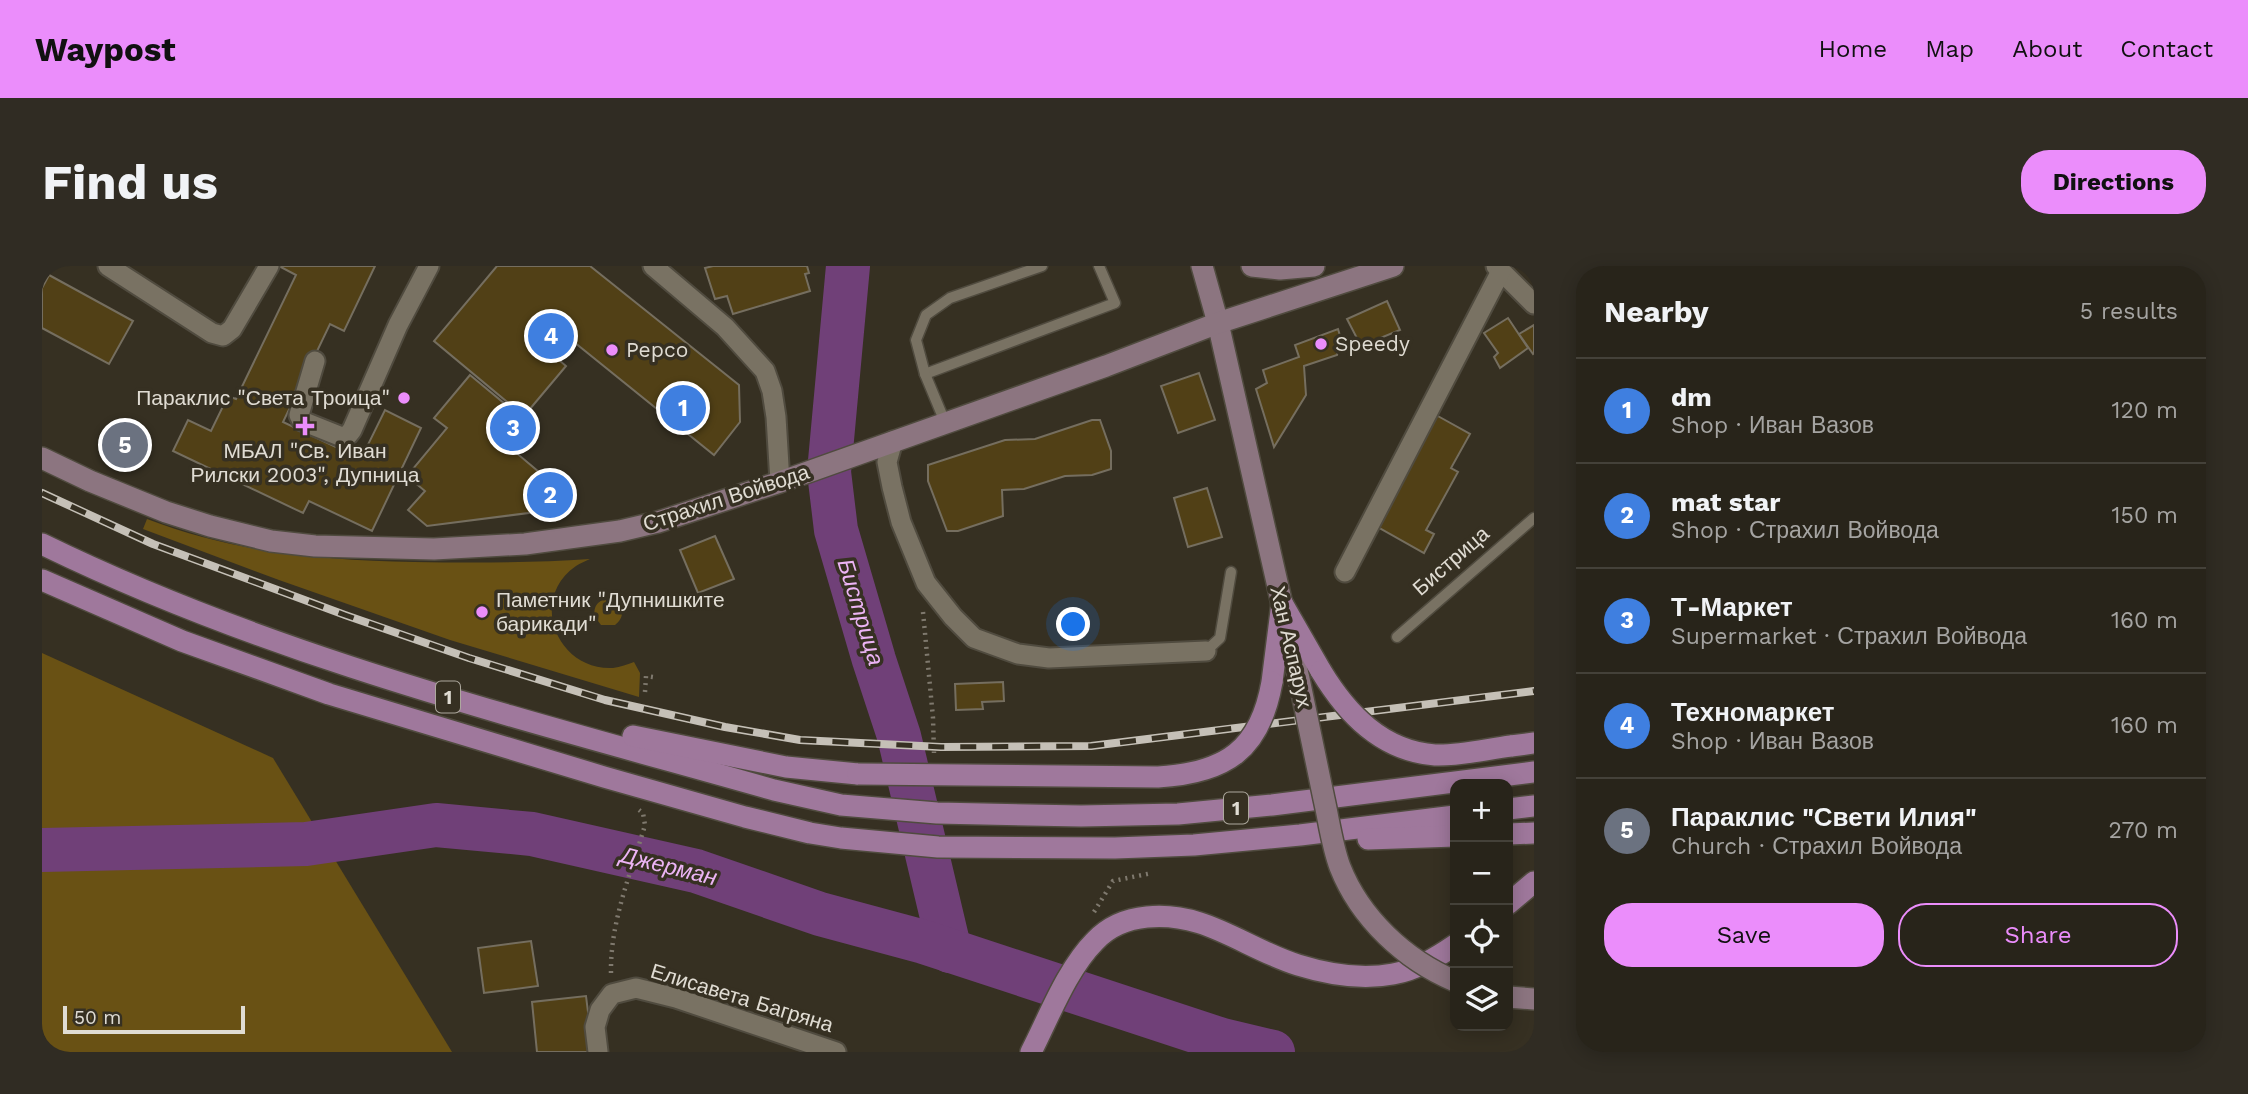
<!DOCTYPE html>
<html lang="en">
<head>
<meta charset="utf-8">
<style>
  :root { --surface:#28241a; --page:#302c23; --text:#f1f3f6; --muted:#a5a4a2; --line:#444139; --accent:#eb8dfb }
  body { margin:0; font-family:"Work Sans",sans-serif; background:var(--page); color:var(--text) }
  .controls { position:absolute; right:21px; bottom:21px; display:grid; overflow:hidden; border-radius:14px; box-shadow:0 4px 18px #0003 }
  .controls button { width:63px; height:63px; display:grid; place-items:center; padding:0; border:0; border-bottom:2px solid var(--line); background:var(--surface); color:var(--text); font:35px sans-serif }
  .scale { position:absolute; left:21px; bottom:18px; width:182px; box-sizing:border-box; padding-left:7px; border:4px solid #e0dcd3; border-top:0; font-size:19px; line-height:24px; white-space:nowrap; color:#e0dcd3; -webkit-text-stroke:5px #363022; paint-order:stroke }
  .you { position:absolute; left:1032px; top:359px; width:24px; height:24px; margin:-18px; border:5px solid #fff; border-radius:50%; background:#1a73e8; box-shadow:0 0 0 10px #1a73e833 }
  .badge { display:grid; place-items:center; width:46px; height:46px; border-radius:50%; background:var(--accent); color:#fff; font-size:23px; font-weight:700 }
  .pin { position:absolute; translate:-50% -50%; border:4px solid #fff; box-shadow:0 2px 7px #0006 }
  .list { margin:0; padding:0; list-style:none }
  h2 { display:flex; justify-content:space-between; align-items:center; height:91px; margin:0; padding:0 28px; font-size:30px }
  h2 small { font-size:23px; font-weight:400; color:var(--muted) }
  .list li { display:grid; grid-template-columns:46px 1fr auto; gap:21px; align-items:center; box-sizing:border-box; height:105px; padding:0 28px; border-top:2px solid var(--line) }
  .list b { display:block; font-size:26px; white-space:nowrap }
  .list p { margin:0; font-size:23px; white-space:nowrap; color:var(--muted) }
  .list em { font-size:23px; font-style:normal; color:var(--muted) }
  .actions { display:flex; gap:14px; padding:21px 28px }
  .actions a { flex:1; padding:16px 0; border:2px solid var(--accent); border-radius:28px; text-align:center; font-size:24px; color:var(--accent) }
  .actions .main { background:var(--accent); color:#111 }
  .icon { flex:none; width:38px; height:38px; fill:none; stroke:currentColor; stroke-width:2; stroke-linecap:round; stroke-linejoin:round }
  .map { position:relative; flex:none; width:1492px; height:786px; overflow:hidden; border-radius:28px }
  header { display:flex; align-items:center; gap:42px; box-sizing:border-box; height:98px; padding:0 35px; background:var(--accent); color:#111 }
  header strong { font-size:33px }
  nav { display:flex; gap:38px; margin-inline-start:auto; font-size:24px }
  .intro { display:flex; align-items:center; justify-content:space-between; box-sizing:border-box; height:168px; padding:0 42px }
  h1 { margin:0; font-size:49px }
  .button { padding:18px 32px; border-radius:28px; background:var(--accent); color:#111; font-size:24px; font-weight:700 }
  main { display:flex; gap:42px; padding:0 42px }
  aside { flex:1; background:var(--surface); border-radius:28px; box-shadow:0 4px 18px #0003 }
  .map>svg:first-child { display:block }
</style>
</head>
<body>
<header>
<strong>Waypost</strong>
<nav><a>Home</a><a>Map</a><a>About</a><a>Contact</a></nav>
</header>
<div class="intro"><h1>Find us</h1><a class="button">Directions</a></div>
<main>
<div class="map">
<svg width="1492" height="786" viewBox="0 0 1492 786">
  <rect width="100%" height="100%" fill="#363022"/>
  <!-- green -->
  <g fill="#695114">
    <path d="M105,253C194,287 278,294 372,296C431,297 490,297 548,293C544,295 538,297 534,300C486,333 515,405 571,402C578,401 586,398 592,396L598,407L597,431L408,374L237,314L101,263Z"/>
    <path d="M574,329C579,340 585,350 573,359H559L553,351C550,336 561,333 574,329Z"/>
    <polygon points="0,387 231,492 410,786 0,786"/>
  </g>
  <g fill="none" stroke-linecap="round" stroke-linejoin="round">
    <!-- river -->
    <g stroke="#704078" stroke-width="44">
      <polyline points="806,0 787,206 794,264 832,394 857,470 908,685"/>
      <polyline points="0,584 264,578 394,559 490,568 654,605 778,648 882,676 1180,774 1231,786"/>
    </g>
  </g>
  <!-- building -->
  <g fill="#514016" stroke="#756e5f" stroke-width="2">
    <polygon points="333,0 302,65 288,58 241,156 319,193 343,144 379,162 330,265 267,235 261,247 131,185 146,154 169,165 186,130 194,133 254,9 237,0"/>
    <polygon points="455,0 548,0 697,119 698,156 672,189 522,68 509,87 524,100 482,150 392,75"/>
    <polygon points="671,0 765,0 767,7 763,8 768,25 691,48 685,30 673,33 663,2"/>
    <polygon points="7,9 91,55 67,98 0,62 0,22"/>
    <polygon points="1345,35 1358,64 1319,80 1305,53"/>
    <polygon points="1466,52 1486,82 1458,102 1452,91 1456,87 1442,67"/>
    <polygon points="1492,59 1492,87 1491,88 1477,68"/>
    <polygon points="1296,63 1299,73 1295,89 1262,100 1264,129 1232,181 1214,123 1225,117 1221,104 1257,91 1253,79"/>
    <polygon points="1157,107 1173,154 1136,167 1119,120"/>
    <polygon points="428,109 492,162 472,185 523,228 510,244 385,260 366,244 383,225 365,210 405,162 392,152"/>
    <polygon points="1394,149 1428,168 1409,202 1416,206 1384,264 1392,268 1382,287 1334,260"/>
    <polygon points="1050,154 1058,154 1069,185 1069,203 1050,209 1023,210 982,223 960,224 961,250 916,265 905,265 886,215 886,199 963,174 993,173"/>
    <polygon points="1165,222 1180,271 1146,281 1132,232"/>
    <polygon points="673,270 692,313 656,327 638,284"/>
    <polygon points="961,416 962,435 940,436 941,443 914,444 913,418"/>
    <polygon points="489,675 496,720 442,727 436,682"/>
    <polygon points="544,730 551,786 495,786 490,736"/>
  </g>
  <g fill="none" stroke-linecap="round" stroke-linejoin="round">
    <!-- lane casing -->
    <g stroke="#504b3f" stroke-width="13">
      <g id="lane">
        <polyline points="883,108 1073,37 1057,0"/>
        <polyline points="903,156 883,108 874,74 884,49 908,32 1000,0"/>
        <polyline points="1355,371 1492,252"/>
        <polyline points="1164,385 1178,372 1189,306"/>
      </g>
    </g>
    <!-- street casing -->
    <g stroke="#504b3f" stroke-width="23">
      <g id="street">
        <polyline points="66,0 170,67 181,70 190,63 227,0"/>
        <polyline points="611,0 683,61 723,105 730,125 734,151 738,216"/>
        <polyline points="1454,0 1492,38"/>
        <polyline points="273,95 257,149 260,155 300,171 306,169 310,164 356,59 387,0"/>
        <polyline points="851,175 845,196 850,221 859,256 884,317 911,351 932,372 976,388 1007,392 1164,385"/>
        <polyline points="1303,306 1459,5"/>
        <polyline points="556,786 553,761 558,744 570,728 594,722 634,732 794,786"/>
      </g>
    </g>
    <!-- secondary casing -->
    <g stroke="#504b3f" stroke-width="24">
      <g id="secondary">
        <polyline points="1160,0 1176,57 1257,413"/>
        <polyline points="1210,0 1238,3 1272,0"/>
        <polyline points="0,192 48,215 124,246 168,260 229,275 273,280 392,283 483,278 578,265 616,256 738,216 1064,100 1176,57 1351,0"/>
        <polyline points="1466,731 1492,733"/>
      </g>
    </g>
    <!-- primary casing -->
    <g stroke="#504b3f" stroke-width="24">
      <g id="primary">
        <path d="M0,278C233,392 485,454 732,524L799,539L895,547L1039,550L1136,548L1230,539L1492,506"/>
        <polyline points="0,314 140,375 287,428 562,511 703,551 768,567 799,572 896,581 1073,582 1152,579 1258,569 1413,550"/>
        <polyline points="1240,337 1279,405"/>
        <polyline points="1230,416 1240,337"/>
        <polyline points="591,470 744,501 816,508"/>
        <polyline points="1469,480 1492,477"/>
        <polyline points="1466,543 1492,540"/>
        <polyline points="1466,568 1492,567"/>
        <polyline points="1326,573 1413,570"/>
        <polyline points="1466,638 1492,616"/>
        <path d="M989,786C1007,751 1025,703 1053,675C1067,660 1084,653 1105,651C1163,645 1202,682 1256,699C1285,708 1320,714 1351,708C1374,704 1394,692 1413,679"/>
      </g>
    </g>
    <!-- path -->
    <g stroke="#7f796e" stroke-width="4.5" stroke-dasharray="2 5" stroke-linecap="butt">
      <polyline points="881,346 891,452 892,487"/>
      <polyline points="603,426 604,410 611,411"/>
      <polyline points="1052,646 1071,615 1110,607"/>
      <path d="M569,707C568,656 589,607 603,559L601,547L597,544"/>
    </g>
    <!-- lane -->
    <use href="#lane" stroke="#797263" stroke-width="10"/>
    <!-- street -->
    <use href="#street" stroke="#797263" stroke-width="19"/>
    <!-- secondary -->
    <use href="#secondary" stroke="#8c7580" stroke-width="21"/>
    <!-- primary -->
    <use href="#primary" stroke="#9f789c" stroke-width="21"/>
    <!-- rail casing -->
    <g stroke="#c5c0b7" stroke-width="8">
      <polyline id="rail" points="0,227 111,278 303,349 427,392 563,434 683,461 758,474 899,481 1049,480 1492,425"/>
    </g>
    <!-- rail -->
    <use href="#rail" stroke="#363022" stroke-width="5" stroke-dasharray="16" stroke-linecap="butt"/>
    <!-- secondary-bridge casing -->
    <g stroke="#504b3f" stroke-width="24" stroke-linecap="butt">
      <path id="secondary-bridge" d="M1257,413C1265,453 1274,493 1282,533C1287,555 1290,580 1298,601C1318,652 1363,694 1413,715"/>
    </g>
    <!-- primary-bridge casing -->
    <g stroke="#504b3f" stroke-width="24" stroke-linecap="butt">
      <g id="primary-bridge">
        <path d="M1279,405C1305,448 1340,485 1393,489C1418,490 1445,483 1469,480"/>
        <path d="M816,508L1116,511C1184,507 1218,484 1230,416"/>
      </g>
    </g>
    <!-- secondary-bridge -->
    <use href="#secondary-bridge" stroke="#8c7580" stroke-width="21"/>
    <!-- primary-bridge -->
    <use href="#primary-bridge" stroke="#9f789c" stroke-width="21"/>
  </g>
  <!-- markers -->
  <g fill="#eb8dfb" stroke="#363022" stroke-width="2.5">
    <circle cx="1279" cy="78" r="7"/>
    <circle cx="570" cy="84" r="7"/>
    <circle cx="362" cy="132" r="7"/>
    <path d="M259.5 149.5h7v7h7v7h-7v7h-7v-7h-7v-7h7z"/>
    <circle cx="440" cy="346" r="7"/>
  </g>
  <g text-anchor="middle" stroke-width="7" stroke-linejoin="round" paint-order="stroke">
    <!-- shield labels -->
    <g fill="#363022" stroke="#ada89e" stroke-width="2">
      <rect x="394" y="415.5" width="24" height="31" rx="5"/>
      <rect x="1182" y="526.5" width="24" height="31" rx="5"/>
    </g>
    <g font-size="19" font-weight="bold" fill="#e0dcd3">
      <text x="406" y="438">1</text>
      <text x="1194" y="549">1</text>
    </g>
    <!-- poi labels -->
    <g font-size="21" fill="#e0dcd3" stroke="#363022" text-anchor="start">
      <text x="1293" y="85">Speedy</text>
      <text x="584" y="91">Pepco</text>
      <text x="348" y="139" text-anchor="end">Параклис "Света Троица"</text>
      <text x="263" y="192" text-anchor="middle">МБАЛ "Св. Иван<tspan x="263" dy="24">Рилски 2003", Дупница</tspan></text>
      <text x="454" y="341">Паметник "Дупнишките<tspan x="454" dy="24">барикади"</tspan></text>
    </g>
    <!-- street labels -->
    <g font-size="21" fill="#e0dcd3" stroke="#363022">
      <text transform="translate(684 232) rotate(-18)" y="7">Страхил Войвода</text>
      <text transform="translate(1409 295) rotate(-41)" y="7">Бистрица</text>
      <text transform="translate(1249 381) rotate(77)" y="7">Хан Аспарух</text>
      <text transform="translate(700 732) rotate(17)" y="7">Елисавета Багряна</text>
    </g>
    <!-- water labels -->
    <g font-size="23" font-style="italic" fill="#ecb4f5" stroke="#363022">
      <text transform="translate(819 346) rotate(73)" y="8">Бистрица</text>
      <text transform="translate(627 600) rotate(14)" y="8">Джерман</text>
    </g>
  </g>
</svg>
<div class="controls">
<button>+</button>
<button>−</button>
<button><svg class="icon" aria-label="locate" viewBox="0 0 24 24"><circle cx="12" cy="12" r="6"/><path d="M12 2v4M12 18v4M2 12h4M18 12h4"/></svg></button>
<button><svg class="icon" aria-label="layers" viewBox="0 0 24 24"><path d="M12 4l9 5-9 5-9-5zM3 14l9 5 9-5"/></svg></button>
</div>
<div class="scale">50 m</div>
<div class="you"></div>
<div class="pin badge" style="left:641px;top:142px;background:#3f7fe0">1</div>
<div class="pin badge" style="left:508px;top:229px;background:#3f7fe0">2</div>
<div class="pin badge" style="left:471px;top:162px;background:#3f7fe0">3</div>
<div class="pin badge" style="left:509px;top:70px;background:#3f7fe0">4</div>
<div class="pin badge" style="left:83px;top:179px;background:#6b7280">5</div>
</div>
<aside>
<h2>Nearby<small>5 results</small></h2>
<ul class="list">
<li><span class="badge" style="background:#3f7fe0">1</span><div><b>dm</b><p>Shop · Иван Вазов</p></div><em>120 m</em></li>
<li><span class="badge" style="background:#3f7fe0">2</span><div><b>mat star</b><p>Shop · Страхил Войвода</p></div><em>150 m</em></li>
<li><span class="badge" style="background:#3f7fe0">3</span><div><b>Т-Маркет</b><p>Supermarket · Страхил Войвода</p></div><em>160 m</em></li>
<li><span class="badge" style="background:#3f7fe0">4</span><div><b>Техномаркет</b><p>Shop · Иван Вазов</p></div><em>160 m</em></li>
<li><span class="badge" style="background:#6b7280">5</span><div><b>Параклис &quot;Свети Илия&quot;</b><p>Church · Страхил Войвода</p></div><em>270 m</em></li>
</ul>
<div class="actions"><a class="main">Save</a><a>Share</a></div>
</aside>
</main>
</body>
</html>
